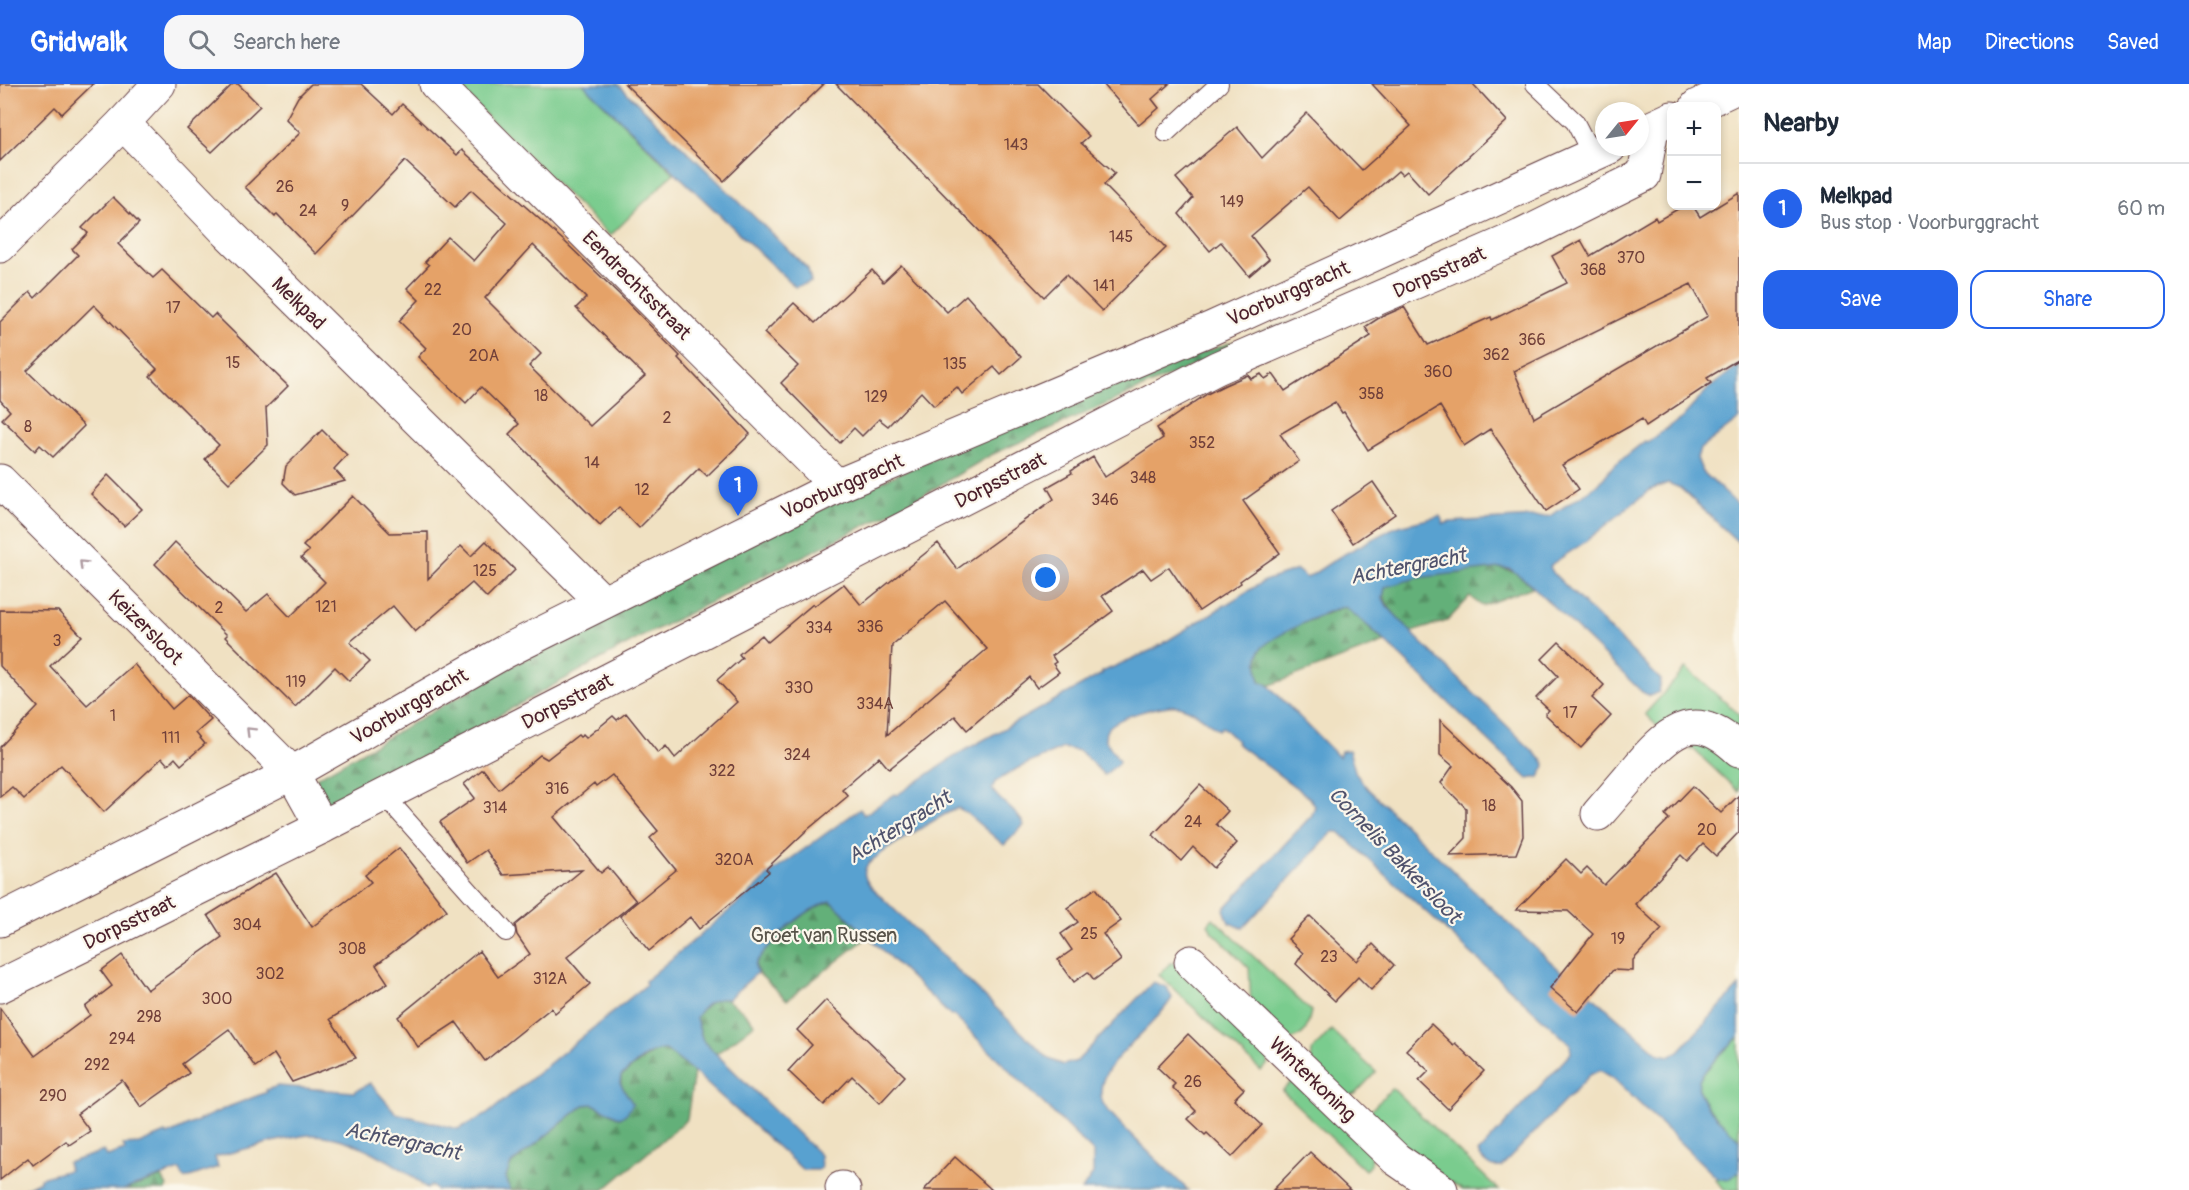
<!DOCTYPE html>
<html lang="en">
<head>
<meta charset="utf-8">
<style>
  :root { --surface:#fff; --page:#f6f6f7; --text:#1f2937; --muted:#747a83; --line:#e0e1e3; --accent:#2563eb }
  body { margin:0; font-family:Pangolin,sans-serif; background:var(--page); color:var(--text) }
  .controls { position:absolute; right:18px; top:18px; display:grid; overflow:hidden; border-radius:12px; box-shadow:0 3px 9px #0003 }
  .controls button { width:54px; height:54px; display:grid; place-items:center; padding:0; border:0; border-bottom:2px solid var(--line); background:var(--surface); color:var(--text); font:30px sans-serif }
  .compass { position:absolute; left:1595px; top:18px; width:54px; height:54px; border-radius:50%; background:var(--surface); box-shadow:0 3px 9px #0003; rotate:60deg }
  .you { position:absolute; left:1046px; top:494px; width:21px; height:21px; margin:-15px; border:4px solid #fff; border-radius:50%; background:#1a73e8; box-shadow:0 0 0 9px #1a73e833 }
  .badge { display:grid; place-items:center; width:39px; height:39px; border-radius:50%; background:var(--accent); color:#fff; font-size:20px; font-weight:700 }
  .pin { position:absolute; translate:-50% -50px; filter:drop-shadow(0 2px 3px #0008) }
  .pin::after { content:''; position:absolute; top:32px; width:21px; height:18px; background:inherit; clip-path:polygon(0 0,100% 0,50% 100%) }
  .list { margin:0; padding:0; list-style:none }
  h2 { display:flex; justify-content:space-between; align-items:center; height:78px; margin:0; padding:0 24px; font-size:26px }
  h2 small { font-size:20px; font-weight:400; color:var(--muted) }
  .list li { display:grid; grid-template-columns:39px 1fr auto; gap:18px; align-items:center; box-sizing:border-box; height:90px; padding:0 24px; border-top:2px solid var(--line) }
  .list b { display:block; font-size:22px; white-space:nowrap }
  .list p { margin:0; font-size:20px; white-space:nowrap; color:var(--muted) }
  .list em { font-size:20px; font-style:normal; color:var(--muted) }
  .actions { display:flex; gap:12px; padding:18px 24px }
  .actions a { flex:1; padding:14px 0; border:2px solid var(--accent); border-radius:18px; text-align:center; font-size:21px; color:var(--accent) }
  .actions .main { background:var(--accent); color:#fff }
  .icon { flex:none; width:33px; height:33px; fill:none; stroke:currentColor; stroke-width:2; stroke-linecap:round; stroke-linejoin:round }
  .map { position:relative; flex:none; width:1739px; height:1106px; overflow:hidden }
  header { display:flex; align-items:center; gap:36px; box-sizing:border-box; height:84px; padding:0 30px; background:var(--accent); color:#fff }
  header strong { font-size:28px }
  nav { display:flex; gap:33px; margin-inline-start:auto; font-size:21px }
  .search { width:420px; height:54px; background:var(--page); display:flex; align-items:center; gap:15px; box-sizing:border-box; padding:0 21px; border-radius:18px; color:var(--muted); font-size:22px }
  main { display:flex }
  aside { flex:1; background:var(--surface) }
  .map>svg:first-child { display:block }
</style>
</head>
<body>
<header>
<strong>Gridwalk</strong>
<div class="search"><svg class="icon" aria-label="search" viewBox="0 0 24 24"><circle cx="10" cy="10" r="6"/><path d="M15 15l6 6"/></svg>Search here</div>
<nav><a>Map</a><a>Directions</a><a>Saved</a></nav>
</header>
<main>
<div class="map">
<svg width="1739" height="1106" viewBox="0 0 1739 1106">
  <defs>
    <pattern id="forest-firs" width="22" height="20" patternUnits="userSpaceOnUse" patternTransform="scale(1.5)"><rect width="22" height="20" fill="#63b079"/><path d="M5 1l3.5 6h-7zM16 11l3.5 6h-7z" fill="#548f63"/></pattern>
  </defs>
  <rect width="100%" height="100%" fill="#fbf7ec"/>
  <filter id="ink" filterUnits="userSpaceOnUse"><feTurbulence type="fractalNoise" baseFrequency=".0167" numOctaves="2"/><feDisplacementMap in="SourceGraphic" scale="12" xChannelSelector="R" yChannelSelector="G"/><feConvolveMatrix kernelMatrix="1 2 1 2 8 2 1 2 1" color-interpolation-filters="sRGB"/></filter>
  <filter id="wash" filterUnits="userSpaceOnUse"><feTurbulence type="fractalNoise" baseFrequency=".008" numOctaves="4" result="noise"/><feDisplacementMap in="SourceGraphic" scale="24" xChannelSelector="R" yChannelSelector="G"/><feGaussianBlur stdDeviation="1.35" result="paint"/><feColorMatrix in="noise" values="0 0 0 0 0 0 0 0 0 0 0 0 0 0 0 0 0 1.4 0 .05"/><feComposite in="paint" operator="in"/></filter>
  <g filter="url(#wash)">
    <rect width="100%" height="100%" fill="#f0e1c2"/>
    <!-- green -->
    <g fill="#7acc8e" stroke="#62765c" stroke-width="1.5">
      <polygon points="454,0 583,0 674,89 610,152"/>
      <polygon points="1686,584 1739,630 1739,654 1659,644 1645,630"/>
      <polygon points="1700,654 1739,682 1739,708 1693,665 1691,666 1690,659"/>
      <path d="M1213,834L1311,927C1307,946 1307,951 1287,957L1251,921L1249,884L1212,847L1208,840Z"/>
      <polygon points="1170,879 1175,879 1269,969 1268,980 1261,987 1159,891"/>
      <polygon points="1331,946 1376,988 1355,1010 1345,1013 1311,981 1312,967"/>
      <path d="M1739,952V1056C1728,1043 1688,1012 1701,993C1711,978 1727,965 1739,952Z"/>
      <polygon points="1296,993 1370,1065 1371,1081 1365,1086 1282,1007"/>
      <polygon points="1392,1004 1499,1106 1463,1106 1421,1082 1369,1035 1371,1026"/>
      <polygon points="1739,1088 1739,1106 1724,1106 1715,1095 1721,1095"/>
    </g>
    <!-- forest -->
    <g fill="url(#forest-firs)" stroke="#566852" stroke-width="1.5">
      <polygon points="1301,234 991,371 908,420 639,554 382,696 343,719 326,718 316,694 556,557 761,453 1031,329"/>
      <path d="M1500,484L1515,488L1533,503L1482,522L1470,513L1447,537L1412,548C1401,536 1379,520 1385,503C1407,490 1473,487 1500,484Z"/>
      <path d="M1343,523L1349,525L1385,558L1268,602L1260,597C1257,588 1255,574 1261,565C1272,549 1324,531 1343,523Z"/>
      <path d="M831,817L868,853L787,916L758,889L755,880C770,854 803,826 831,817Z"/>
      <path d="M724,914L742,926L755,940L716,970L703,957L696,934C702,923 712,914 724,914Z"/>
      <polygon points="656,966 666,966 694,988 687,1035 604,1106 510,1106 506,1093 511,1080 584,1021 593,1020 620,1034 621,992"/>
      <polygon points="162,1093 167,1102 165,1106 123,1106"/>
    </g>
    <!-- water -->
    <g fill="#59a1d0" stroke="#52607e" stroke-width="1.5">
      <polygon points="583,0 618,0 808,185 811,198 795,203"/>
      <path d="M1739,281V335L1700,365L1697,374L1702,387L1739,422V459L1680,404L1668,399L1650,406L1585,458L1552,480L1550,483L1554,490L1661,596L1659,608L1650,612L1642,608L1528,498L1510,485L1500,484L1417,494L1385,503L1383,514L1387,522L1417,554L1544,678L1545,682L1539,693L1528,695L1375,548L1345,523C1332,524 1268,554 1260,566C1256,573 1258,591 1260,597L1267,600L1339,673L1341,667L1349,666L1356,690L1368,705L1479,812L1563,889L1565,888L1659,970L1671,972L1679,967L1739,902V952C1727,965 1711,978 1701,993C1688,1012 1728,1043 1739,1056V1088L1727,1096L1717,1094L1613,994L1600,986L1590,991L1501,1083C1490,1085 1483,1078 1478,1069L1571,969L1570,960L1339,748H1333L1243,844L1229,839L1224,825L1312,731L1315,722L1310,714L1236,659L1237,657L1222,643L1218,646C1207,637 1193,625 1178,622C1164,620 1112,633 1106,648C1102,659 1116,668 1119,677L1118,680L1104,691L1080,667L1063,664L1018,684L995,698L992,705C1000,719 1017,726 1024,741L1004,761L965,728L958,724C944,730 871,772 866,783C862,791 867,798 872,804L1049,975L1063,981L1077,977L1153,898L1167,903L1172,914C1157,938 1134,954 1116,976C1106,988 1098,999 1102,1017C1104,1028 1175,1093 1188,1106H1082L1093,1089V1068L953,931L951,932L831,817C800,827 777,852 757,877L755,881L757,889L728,915C714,913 703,921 696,934L703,957L820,1071L821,1084L818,1086H803L694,988L666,966C648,965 634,982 621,992L620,999L633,1020L627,1029L620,1034L593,1020L584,1021L511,1080L506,1093L510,1106H436L431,1101L427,1105C400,1080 351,1052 313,1051C304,1050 295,1054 286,1055C262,1060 238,1067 215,1073L218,1083L184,1095L180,1086L123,1106H22L40,1097V1094L69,1086L67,1079L104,1067L107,1072L125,1066L123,1061L139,1060L165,1049L167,1051L228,1023L267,1008L266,1006L278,1002L354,1008L370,999L396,1029L458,1045L486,1031L646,901L645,897L755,805L771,789L860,725L864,731L895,710L897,711L960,669L1102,590V588L1154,565L1264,497L1297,486L1307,494L1339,473L1395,443L1440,432L1444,440L1450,438L1550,432L1599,400L1612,383L1645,357L1647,358L1682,334L1708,305Z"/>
    </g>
    <g id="blocks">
      <!-- building -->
      <g fill="#e5a267" fill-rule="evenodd">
        <polygon points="0,0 93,0 62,30 55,23 0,77"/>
        <polygon points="233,0 238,0 260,22 212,68 187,45"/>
        <path d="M311,0H361L393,30L402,20L457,71L462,66L563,156L619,210L680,272L678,274L750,350L707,392L699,384L639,444L619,423L600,441L509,350L519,340L481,303L466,319L418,273L426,264L399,237L419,216L407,204L429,181L425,178L448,153L474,177L507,139L471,106L455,123L405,77L316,170L277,130L275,133L245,103L300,49L286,35L298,13ZM533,161L586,214L576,224L645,292L590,342L529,282L541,270L485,214Z"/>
        <polygon points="625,0 824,0 724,97"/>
        <polygon points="836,0 1038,0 1089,52 1081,59 1115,89 1104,101 1166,164 1102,227 1066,191 1044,213"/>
        <polygon points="1103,0 1169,0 1152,15 1159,24 1139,41"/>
        <polygon points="1372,0 1473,0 1507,37 1428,110 1407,87 1402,91 1398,87 1340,137 1308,103 1251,152 1269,175 1249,192 1221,158 1210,167 1179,130 1193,114 1176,94 1237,43 1262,74 1307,29 1362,86 1411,42"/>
        <path d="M1739,109V275L1707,294L1711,299L1646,342L1642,335L1562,381L1579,405L1546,427L1490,345L1464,362L1440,322L1368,366L1344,328L1342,329L1335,318L1280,350L1299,377L1243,417L1280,469L1240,497L1241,499L1199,527L1169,483L1151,495L1143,485L1102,512L1113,527L1052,572L1056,578L1053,580L1059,588L1037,604L1029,593L967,646L955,632L889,685L879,673L842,705L848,712L806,747L766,785L769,788L699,845L690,833L649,867L620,832L676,786L650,754L658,747L612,691L596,703L594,700L554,733L601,789L608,783L636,817L567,873L590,900L555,929L551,924L485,977L456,938L418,963L398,933L479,867L498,893L530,870L517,851L515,841L582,786L503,791L486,766L467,779L440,738L475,714L464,700L483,685L499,705L540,671L547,675L578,651L580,653L583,651L586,654L613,632L617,636L626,629L658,669L666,662L675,674L737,618L717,596L742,574L739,570L762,551L768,558L813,520L814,522L844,500L861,521L938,459L957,485L1054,415L1047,403L1072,389L1071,387L1093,373L1105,393L1163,354L1157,344L1207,310L1225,301L1248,291L1251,295L1261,290L1265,295L1273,290L1285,307L1371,252L1365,243L1379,234L1404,223L1428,261L1491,233L1492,236L1567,199L1552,172L1581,156L1590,172L1655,133L1657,137L1683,122H1693L1700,133ZM1691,200L1708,232L1534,334L1514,287ZM945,517L987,565L887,651L892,561Z"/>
        <polygon points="113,113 139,139 118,160 153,194 162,186 211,234 215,230 288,302 266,324 268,361 229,399 205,375 219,361 150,292 157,285 94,221 27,287 84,342 53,373 40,361 35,367 2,335 10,327 0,316 0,238 30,208 35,214 78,171 72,165 88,149 82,144"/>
        <polygon points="901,181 947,228 966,211 1021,273 1001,291 994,283 962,310 957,303 934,322 921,308 888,342 879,335 862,352 854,344 840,359 781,299 798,282 764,249 794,219 815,239 872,186 883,198"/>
        <polygon points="322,346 347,371 334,385 345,397 295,411 283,399 286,382"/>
        <polygon points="108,391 142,425 124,442 91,410"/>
        <polygon points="1373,398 1395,430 1353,459 1331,427"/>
        <polygon points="353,412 390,449 428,448 428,495 461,462 471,472 486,457 515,486 487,514 472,499 415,548 393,522 350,558 370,577 349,597 335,583 295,623 225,553 227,551 155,480 175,458 246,528 268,510 290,533 325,498 301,474 309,467 303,462"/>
        <polygon points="0,526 58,527 82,552 50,582 87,621 134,580 172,625 188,611 211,636 196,649 205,660 181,681 175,674 168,681 162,674 104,728 61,681 24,715 12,703 0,713 0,663 38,623 0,582"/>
        <polygon points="1559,558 1604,601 1592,614 1611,632 1581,664 1545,630 1549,626 1536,614 1558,592 1542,575"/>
        <polygon points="1440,636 1511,703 1522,717 1523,752 1516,770 1449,772 1466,754 1466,724 1441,699 1453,682 1440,671"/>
        <polygon points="1200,701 1228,727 1216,740 1237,759 1214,784 1193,763 1181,777 1153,751"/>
        <polygon points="1693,702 1721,729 1739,711 1739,748 1716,772 1703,760 1687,777 1681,771 1635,820 1662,845 1633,876 1633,887 1613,886 1578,928 1550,904 1593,850 1568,827 1516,826 1566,775 1581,790 1587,784 1604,801 1669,735 1665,731"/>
        <polygon points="399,764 447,826 376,881 388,899 330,935 356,974 292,998 274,970 255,983 229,945 182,980 189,989 141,1023 122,996 77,1030 90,1047 69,1061 66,1057 33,1081 28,1074 0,1096 0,924 35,972 90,931 85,923 112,902 101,887 122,871 147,906 222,853 208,831 276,789 312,843 371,798 365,791"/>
        <polygon points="1096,804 1121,837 1103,850 1121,876 1094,896 1088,888 1074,898 1058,876 1072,866 1061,850 1078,838 1067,824"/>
        <polygon points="1310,832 1357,877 1373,860 1394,881 1371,906 1358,893 1335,917 1296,880 1303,869 1288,855"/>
        <polygon points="826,916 905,992 880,1019 852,992 824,1021 788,987 812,961 797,946"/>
        <polygon points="1431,940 1453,961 1455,959 1484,987 1448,1025 1419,997 1429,987 1406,966"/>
        <polygon points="1188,950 1244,1005 1234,1015 1262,1041 1232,1073 1207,1049 1205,1051 1188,1035 1196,1027 1172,1003 1175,1000 1157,983"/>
        <polygon points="1310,1068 1350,1106 1273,1106"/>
        <polygon points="955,1073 992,1106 924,1106"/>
      </g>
    </g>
  </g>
  <g filter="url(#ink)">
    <use href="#blocks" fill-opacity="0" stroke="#633c42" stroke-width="1.5"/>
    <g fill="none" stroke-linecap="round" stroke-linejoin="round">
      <!-- lane casing -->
      <g stroke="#633c42" stroke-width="20">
        <g id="lane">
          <polyline points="1535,0 1575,38 1592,71"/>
          <polyline points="1166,49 1219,0"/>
          <polyline points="384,711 506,848"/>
        </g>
      </g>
      <!-- street casing -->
      <g stroke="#633c42" stroke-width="35">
        <g id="street">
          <polyline points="436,0 837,402"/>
          <polyline points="123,39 159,0"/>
          <polyline points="0,162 123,39 228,149 603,518"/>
          <polyline points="0,397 292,689 322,743"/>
          <path d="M1598,730C1612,714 1626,698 1640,681C1673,643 1697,626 1739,666"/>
          <polyline points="1191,878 1396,1075 1441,1106"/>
          <polyline points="0,902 322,743 1217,284 1521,152 1644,91 1652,44"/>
          <polyline points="842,1104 844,1106"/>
        </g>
      </g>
      <!-- secondary casing -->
      <g stroke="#633c42" stroke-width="35">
        <g id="secondary">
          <polyline points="1697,22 1739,2"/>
          <polyline points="1640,49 1672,34"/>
          <polyline points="0,836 292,689 506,567 837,402 1210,245 1610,63"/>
        </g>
      </g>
      <!-- lane -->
      <use href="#lane" stroke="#fff" stroke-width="18"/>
      <!-- street -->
      <use href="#street" stroke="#fff" stroke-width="33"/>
      <!-- secondary -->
      <use href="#secondary" stroke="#fff" stroke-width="33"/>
    </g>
    <!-- one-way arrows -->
    <defs><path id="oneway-chevron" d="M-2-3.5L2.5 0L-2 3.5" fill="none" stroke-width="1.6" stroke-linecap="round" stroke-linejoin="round" transform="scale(1.5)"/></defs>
    <g stroke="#ae9aa0">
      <use href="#oneway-chevron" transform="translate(83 480) rotate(-135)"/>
      <use href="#oneway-chevron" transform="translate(250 647) rotate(-135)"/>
    </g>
  </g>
  <g text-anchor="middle" stroke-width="4.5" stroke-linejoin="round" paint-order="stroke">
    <!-- number labels -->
    <g font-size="16" fill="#71403a">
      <text x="1016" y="66">143</text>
      <text x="285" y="108">26</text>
      <text x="1232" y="123">149</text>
      <text x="345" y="127">9</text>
      <text x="308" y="132">24</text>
      <text x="1121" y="158">145</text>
      <text x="1631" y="179">370</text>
      <text x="1593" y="191">368</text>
      <text x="1104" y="207">141</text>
      <text x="433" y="211">22</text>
      <text x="173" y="229">17</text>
      <text x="462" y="251">20</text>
      <text x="1532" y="261">366</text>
      <text x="1496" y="276">362</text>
      <text x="484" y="277">20A</text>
      <text x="233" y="284">15</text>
      <text x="955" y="285">135</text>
      <text x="1438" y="293">360</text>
      <text x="1371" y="315">358</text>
      <text x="541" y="317">18</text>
      <text x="876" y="318">129</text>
      <text x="667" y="339">2</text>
      <text x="28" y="348">8</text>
      <text x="1202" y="364">352</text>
      <text x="592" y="384">14</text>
      <text x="1143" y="399">348</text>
      <text x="642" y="411">12</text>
      <text x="1105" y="421">346</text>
      <text x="485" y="492">125</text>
      <text x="326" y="528">121</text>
      <text x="219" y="529">2</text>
      <text x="870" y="548">336</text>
      <text x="819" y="549">334</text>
      <text x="57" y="562">3</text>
      <text x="296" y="603">119</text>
      <text x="799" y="609">330</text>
      <text x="875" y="625">334A</text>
      <text x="1570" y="634">17</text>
      <text x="113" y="637">1</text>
      <text x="171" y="659">111</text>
      <text x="797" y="676">324</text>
      <text x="722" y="692">322</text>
      <text x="557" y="710">316</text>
      <text x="1489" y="727">18</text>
      <text x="495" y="729">314</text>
      <text x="1193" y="743">24</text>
      <text x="1707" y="751">20</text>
      <text x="734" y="781">320A</text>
      <text x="247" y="846">304</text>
      <text x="1089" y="855">25</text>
      <text x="1618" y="860">19</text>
      <text x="352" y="870">308</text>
      <text x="1329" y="878">23</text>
      <text x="270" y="895">302</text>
      <text x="550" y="900">312A</text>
      <text x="217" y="920">300</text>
      <text x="149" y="938">298</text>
      <text x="122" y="960">294</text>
      <text x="97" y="986">292</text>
      <text x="1193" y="1003">26</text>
      <text x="53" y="1017">290</text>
    </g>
    <!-- street labels -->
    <g font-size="20" fill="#4a1f2b" stroke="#fbf7ec">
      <text transform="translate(1439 188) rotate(-24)" y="7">Dorpsstraat</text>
      <text transform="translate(637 201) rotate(45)" y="7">Eendrachtsstraat</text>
      <text transform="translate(1288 209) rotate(-24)" y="7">Voorburggracht</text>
      <text transform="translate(299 219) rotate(44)" y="7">Melkpad</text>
      <text transform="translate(1000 396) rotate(-27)" y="7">Dorpsstraat</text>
      <text transform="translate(842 402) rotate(-24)" y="7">Voorburggracht</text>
      <text transform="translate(146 543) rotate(45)" y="7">Keizersloot</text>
      <text transform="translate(567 617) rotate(-27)" y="7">Dorpsstraat</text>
      <text transform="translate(409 622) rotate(-30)" y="7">Voorburggracht</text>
      <text transform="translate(129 838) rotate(-26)" y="7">Dorpsstraat</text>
      <text transform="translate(1313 995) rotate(44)" y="7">Winterkoning</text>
    </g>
    <!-- park labels -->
    <g font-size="20" fill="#585349" stroke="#fbf7ec">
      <text x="824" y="858">Groet van Russen</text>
    </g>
    <!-- water labels -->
    <g font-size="21" font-style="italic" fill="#50536d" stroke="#fbf7ec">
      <text transform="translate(1408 482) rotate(-11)" y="7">Achtergracht</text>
      <text transform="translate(899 743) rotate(-32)" y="7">Achtergracht</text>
      <text transform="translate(1395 771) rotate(46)" y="7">Cornelis Bakkersloot</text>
      <text transform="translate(403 1057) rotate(12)" y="7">Achtergracht</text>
    </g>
  </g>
</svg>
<div class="controls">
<button>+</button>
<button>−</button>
</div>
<svg class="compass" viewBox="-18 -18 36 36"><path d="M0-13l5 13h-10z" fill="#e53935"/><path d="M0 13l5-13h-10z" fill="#747a83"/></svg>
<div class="you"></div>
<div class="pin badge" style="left:738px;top:432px">1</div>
</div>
<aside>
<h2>Nearby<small></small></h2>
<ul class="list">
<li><span class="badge">1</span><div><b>Melkpad</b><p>Bus stop · Voorburggracht</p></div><em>60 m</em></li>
</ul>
<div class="actions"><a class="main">Save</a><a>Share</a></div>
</aside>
</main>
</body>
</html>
